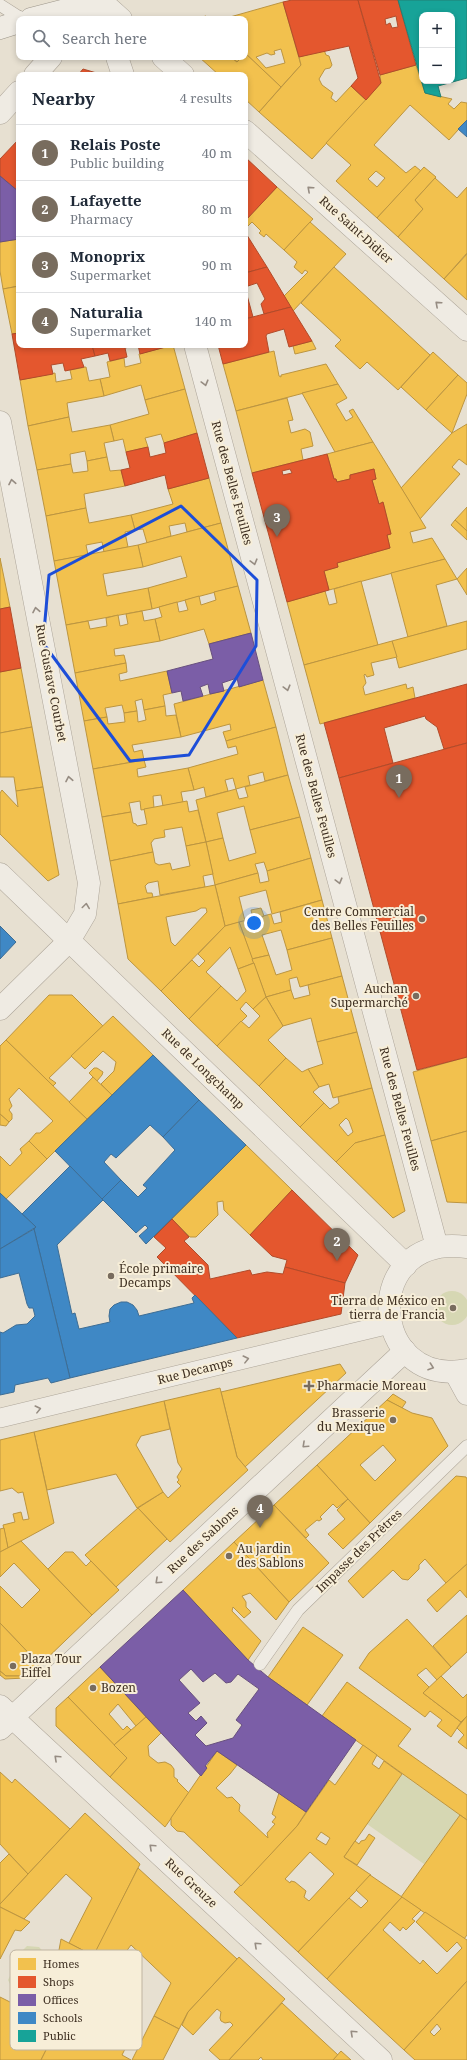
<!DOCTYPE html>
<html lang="en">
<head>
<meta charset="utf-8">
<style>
  :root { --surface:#fff; --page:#f2f2f3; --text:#1f2937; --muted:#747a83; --line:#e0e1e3; --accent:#786c5e }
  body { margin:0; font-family:"Noto Serif",serif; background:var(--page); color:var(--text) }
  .controls { position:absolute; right:12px; top:12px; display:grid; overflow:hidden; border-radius:8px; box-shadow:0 2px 6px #0003 }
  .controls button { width:36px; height:36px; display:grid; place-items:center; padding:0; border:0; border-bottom:1px solid var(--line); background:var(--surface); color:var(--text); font:20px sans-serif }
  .you { position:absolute; left:254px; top:923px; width:14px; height:14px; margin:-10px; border:3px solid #fff; border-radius:50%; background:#1a73e8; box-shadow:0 0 0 6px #1a73e833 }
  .badge { display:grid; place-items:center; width:26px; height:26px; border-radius:50%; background:var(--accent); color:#fff; font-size:13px; font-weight:700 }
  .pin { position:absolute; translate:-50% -33px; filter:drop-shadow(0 1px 2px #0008) }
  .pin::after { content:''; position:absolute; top:21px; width:14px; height:12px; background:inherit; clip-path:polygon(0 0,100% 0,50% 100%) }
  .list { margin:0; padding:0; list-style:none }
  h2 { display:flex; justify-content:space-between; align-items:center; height:52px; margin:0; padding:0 16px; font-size:17px }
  h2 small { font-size:13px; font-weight:400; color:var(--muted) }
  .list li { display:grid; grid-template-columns:26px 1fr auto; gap:12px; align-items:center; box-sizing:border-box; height:56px; padding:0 16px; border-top:1px solid var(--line) }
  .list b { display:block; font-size:15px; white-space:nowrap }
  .list p { margin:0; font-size:13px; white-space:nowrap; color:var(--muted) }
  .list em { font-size:13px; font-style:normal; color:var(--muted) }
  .icon { flex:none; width:22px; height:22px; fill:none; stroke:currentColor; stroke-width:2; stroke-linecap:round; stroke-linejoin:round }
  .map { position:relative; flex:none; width:467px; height:2060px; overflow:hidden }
  .search { position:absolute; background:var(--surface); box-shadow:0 2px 6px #0003; left:16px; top:16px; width:232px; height:44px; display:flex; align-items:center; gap:10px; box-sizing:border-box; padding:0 14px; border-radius:8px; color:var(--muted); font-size:15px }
  .panel { position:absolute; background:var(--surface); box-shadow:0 2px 6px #0003; left:16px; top:72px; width:232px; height:276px; border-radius:8px }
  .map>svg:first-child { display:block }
</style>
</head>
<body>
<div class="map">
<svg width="467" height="2060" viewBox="0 0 467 2060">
  <rect width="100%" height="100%" fill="#e7e0d1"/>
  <!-- green -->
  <g fill="#d6d7b3">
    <circle cx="452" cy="1308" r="17"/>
    <polygon points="402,1774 460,1815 424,1864 367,1824"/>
    <path d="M27,1946L39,1947C42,1950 45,1954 44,1958C43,1964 32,1988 28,1990C23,1992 15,1987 10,1984L8,1980L23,1950Z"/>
  </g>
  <!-- homes -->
  <g fill="#f2c14e" stroke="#bc9540" fill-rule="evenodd">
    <path d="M283,2L301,65L281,87L245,53V19H223ZM281,49L285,63L266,68L256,57L267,53L271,55L275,54L274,51Z"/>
    <polygon points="206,16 206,19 195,19"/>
    <polygon points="324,50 326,55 329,56 332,65 330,68 325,69 319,79 322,85 333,93 331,98 336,102 351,86 366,100 312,159 259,112 301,65 299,57"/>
    <polygon points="245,53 281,87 259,112 245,99 245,75 219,75 199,57 231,57 237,62 242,57 245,57"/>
    <polygon points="231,57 242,57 237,62"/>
    <path d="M416,65L425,93L452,99L448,104L454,109L461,102L467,103V120L449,140L410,105L374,145L406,173L415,166L421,171L377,218L336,181L351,165L326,143L381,83L380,75ZM376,171L385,178L377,187L368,179Z"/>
    <polygon points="424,167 436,177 415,200 423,209 398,237 377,218"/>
    <polygon points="435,178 457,198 467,187 467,253 444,279 398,237 423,209 415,200"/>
    <polygon points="277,187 313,219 284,250 266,234 264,237 259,233 261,231 252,222 245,229 245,221"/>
    <polygon points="310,222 346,254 293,311 284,296 308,272 305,270 302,274 294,267 297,262 284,250"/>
    <polygon points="19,239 19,286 3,289 0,271 0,242"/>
    <polygon points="467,254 467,300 444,279"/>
    <polygon points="334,267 430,355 398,390 367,362 360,369 335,346 341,340 301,303"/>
    <polygon points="19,286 19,333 12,334 3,289"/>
    <polygon points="312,341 316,349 295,354 293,346"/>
    <polygon points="173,345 185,389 145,400 141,385 104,396 100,379 110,377 107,362 124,358 125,367 141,363 139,354"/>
    <polygon points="274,351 279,376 281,377 281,375 326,364 338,384 236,411 223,364"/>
    <polygon points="433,352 458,375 426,410 401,387"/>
    <polygon points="86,367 89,381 100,379 104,396 67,403 69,417 28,426 20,380 55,373 56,382 72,379 70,370"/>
    <polygon points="458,375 467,383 467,394 452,433 426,410"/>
    <polygon points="338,384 347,398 336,404 346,421 353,417 349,411 353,409 373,442 335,452 302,393"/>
    <polygon points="185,389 197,433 164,443 161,434 145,438 148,447 126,452 123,439 114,441 110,425 149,414 145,400"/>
    <polygon points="287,398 293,420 288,421 291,433 305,429 310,432 313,446 301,449 303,460 252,473 236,411"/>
    <polygon points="69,417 72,432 110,425 114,441 104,443 107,457 87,461 85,451 70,454 71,464 37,470 28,426"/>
    <polygon points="467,424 467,465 459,459 452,467 460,474 420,519 401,488 452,433"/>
    <polygon points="373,442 426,528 410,532 413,543 432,538 445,559 329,590 324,571 338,567 337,563 390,548 387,535 391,534 383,502 379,504 372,480 376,479 374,469 350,475 350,479 337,482 336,479 334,479 327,454"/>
    <polygon points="107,457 110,471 121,470 125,486 84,494 86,508 46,516 37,470 71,464 73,473 88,471 87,461"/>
    <polygon points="209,478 221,523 187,532 185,523 169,526 171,536 147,543 143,529 135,530 131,515 173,504 168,489"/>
    <polygon points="467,507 467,531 455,520"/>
    <polygon points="86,508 89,523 131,515 135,530 125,532 128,547 104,552 102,542 86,545 88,555 54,561 46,516"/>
    <polygon points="455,520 467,531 467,540 451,525"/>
    <polygon points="221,523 238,586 152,609 148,588 187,577 181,556 143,567 138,545"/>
    <polygon points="138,545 143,567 103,574 107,596 148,588 152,609 66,625 54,561"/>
    <polygon points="0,558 10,607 0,609"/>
    <polygon points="445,559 457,579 436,585 447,626 408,637 391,573"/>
    <polygon points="467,568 467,595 457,579"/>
    <polygon points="361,581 378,645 304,665 287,602 325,591 329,605 337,603 334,589"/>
    <polygon points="238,586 251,633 209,644 204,629 160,641 155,619 162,617 159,607 177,602 179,612 188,610 185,600 199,596 201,605 216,600 214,592"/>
    <polygon points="142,611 144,621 155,619 160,641 114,649 115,656 124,655 126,663 75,673 66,625 88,621 90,629 107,626 106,618 118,615 120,626 128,624 126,614"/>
    <polygon points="467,621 467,649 399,668 392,641"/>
    <polygon points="392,641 397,657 371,663 374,675 367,677 365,674 364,675 366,683 363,687 365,695 406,684 407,689 413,687 415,698 320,724 304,665"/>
    <polygon points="126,663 127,672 119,674 120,681 167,671 172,693 163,695 165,706 144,710 142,699 135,701 137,711 124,713 122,705 105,708 107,717 84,721 75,673"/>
    <polygon points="21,668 32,727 0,733 0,672"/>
    <polygon points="263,680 276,727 226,741 223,732 231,730 230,724 181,737 174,704"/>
    <polygon points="165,706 166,716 176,715 181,737 132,745 134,752 142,750 144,760 93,769 84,721 107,717 108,724 125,722 124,713 137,711 138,722 146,720 144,710"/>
    <polygon points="32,727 43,787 16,791 14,777 0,777 0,733"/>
    <polygon points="276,727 288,775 265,781 263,772 248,776 250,785 236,789 233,778 225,780 228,791 206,797 204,787 194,790 188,768 238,754 236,746 228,748 226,741"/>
    <polygon points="144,760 146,767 137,769 138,777 188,768 194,790 181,792 183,802 163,806 161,795 153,796 154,808 141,810 140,801 129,803 131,812 102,817 93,769"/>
    <polygon points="288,775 300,817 250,830 244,806 217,813 223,838 206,842 196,800 236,789 239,799 248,797 245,787"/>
    <polygon points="43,787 59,875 48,881 0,834 0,793 2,790 18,807 16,791"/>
    <polygon points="187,801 189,812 198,810 206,842 186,846 182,827 164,830 165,837 154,839 151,843 153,852 110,861 102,817 131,812 133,823 136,824 137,826 147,824 144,809"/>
    <polygon points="300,817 311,858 267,871 264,862 255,864 258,873 215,885 206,842 223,838 229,861 256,853 250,830"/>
    <polygon points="206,842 213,874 203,876 205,887 160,895 158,881 148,883 145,886 147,893 152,893 153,897 118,904 110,861 153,852 155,863 159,865 170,863 172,870 190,866 186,846"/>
    <polygon points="311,858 322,900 272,914 266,890 239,897 245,921 225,926 215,885 258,873 260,883 269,881 267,871"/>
    <path d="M215,885L225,926L161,991L128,959L118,904ZM201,908H206L207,912L175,946L171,942L166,917L196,911Z"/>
    <polygon points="322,900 332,938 287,950 281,930 262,935 269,955 252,959 239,922 271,914 274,924 282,922 280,912"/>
    <polygon points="261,908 264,916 253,919 251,910"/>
    <polygon points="239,922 254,963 238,969 230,947 206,972 221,986 189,1019 161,991 192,960 199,967 205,961 198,954 225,926"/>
    <polygon points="332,938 342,976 300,987 297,977 289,979 291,990 266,997 252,959 269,955 276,975 292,970 287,950"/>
    <polygon points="254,963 266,997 253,1009 246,1002 240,1009 247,1016 217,1046 189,1019 221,986 237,1001 246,991 238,969"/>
    <polygon points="342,976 357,1032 317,1042 311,1018 283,1026 266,997 291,990 294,999 310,995 308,985"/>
    <polygon points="49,995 72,995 103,1026 49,1078 56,1083 53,1086 6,1040"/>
    <polygon points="266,997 283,1026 268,1040 286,1058 259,1086 217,1046 241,1021 249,1028 260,1016 253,1009"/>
    <polygon points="113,1016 153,1055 112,1095 101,1084 114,1071 116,1062 103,1051 85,1069 71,1056"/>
    <polygon points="357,1032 372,1088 333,1098 329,1084 319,1087 308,1069 323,1064 317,1042"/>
    <polygon points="6,1040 87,1119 47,1159 29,1141 36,1133 40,1133 53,1121 19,1088 9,1099 12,1106 9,1110 12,1114 12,1119 9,1122 0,1114 0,1046"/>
    <polygon points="467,1057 467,1131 431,1141 413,1072"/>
    <polygon points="286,1058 302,1072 308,1069 319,1087 313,1092 324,1103 300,1127 259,1086"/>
    <polygon points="94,1068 97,1068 103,1072 102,1075 97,1081 89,1073"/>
    <polygon points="93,1077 112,1095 87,1119 69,1102"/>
    <path d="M372,1088L385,1135L355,1143L336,1162L300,1127L324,1103L330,1109L339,1103L338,1097ZM346,1118L349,1121L353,1132L348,1136L339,1125Z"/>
    <polygon points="0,1114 9,1122 6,1126 0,1125"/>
    <polygon points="467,1131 467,1203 447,1202 431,1141"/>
    <polygon points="385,1135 405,1211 393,1218 336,1162 355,1143"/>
    <polygon points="29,1141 47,1159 6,1199 0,1193 0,1156 10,1166 22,1153 20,1149"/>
    <polygon points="246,1145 292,1190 250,1235 224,1210 223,1201 217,1202 218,1215 196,1237 190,1237 172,1219"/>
    <polygon points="340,1364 346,1373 245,1467 237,1457 221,1392"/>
    <polygon points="220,1388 237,1457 248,1470 170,1542 138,1508 163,1492 168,1498 181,1486 177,1482 179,1480 177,1477 182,1469 178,1463 164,1401"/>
    <polygon points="393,1394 406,1402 402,1408 387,1400"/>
    <path d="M387,1400L412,1413L432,1418L448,1446L370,1523L317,1465ZM383,1445L396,1460L375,1481L360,1465Z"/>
    <polygon points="164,1401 170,1429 141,1436 136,1445 163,1492 137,1508 116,1474 47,1490 34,1432"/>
    <polygon points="34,1432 54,1523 8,1548 3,1525 15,1522 13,1514 21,1512 23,1520 29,1519 23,1492 18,1493 12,1488 0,1491 0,1440"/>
    <polygon points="317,1465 348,1499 337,1508 333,1504 320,1517 322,1519 319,1521 317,1520 305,1530 309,1535 306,1538 274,1505"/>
    <polygon points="456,1476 466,1477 467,1479 467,1564 446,1583 425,1559 419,1565 419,1569 408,1580 402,1579 393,1570 363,1598 348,1581"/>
    <polygon points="348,1499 370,1523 343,1549 328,1534 345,1519 337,1510"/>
    <polygon points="274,1505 329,1563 289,1602 234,1542"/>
    <polygon points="138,1508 167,1539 116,1587 85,1555"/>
    <polygon points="4,1528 8,1548 0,1552 0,1529"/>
    <polygon points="21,1541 92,1615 40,1665 0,1623 0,1586 22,1608 40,1590 14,1563 0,1577 0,1552"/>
    <polygon points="234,1542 289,1602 276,1620 250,1593 242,1596 246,1602 246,1607 251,1612 244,1618 233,1607 232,1611 261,1641 248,1660 183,1590"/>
    <polygon points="65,1552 73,1552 86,1566 91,1561 119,1590 92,1615 48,1569"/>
    <polygon points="467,1564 467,1598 460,1590 437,1612 427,1600"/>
    <polygon points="467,1615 467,1652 451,1667 433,1646"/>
    <polygon points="407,1619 451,1667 437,1680 426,1668 417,1675 429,1687 423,1693 461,1722 451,1737 437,1726 442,1720 430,1711 425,1717 359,1668 369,1653"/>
    <polygon points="0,1623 40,1665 25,1678 24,1676 6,1676 0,1671"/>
    <polygon points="303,1627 343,1655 307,1705 268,1677"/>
    <polygon points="100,1667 146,1717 136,1726 118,1704 109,1714 123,1730 127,1726 131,1730 114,1745 68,1697"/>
    <polygon points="0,1671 6,1676 24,1676 25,1678 5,1679 0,1675"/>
    <polygon points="441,1676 463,1698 467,1694 467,1716 461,1722 423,1693"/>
    <polygon points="347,1682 411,1729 398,1746 467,1795 467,1820 322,1716"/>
    <polygon points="68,1697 127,1758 110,1777 56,1726 56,1708"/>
    <polygon points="467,1716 467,1749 458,1742 464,1735 457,1728"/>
    <polygon points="146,1717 161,1733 148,1746 149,1756 158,1763 165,1762 171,1765 174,1769 174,1777 178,1780 177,1781 189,1793 165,1827 110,1777 127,1758 114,1745"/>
    <path d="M363,1745L377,1755L372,1764L379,1769L384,1761L402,1774L344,1857L371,1875L298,1952L234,1892L297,1826L329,1780L335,1785ZM321,1832L330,1838L326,1845L316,1839ZM310,1852L334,1874L309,1901L304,1897L306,1891L295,1882L291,1881L290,1883L285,1879Z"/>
    <polygon points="217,1751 237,1765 230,1774 216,1788 227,1798 232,1797 240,1805 239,1811 268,1838 267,1833 275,1824 272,1822 276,1817 272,1814 279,1793 306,1812 297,1826 241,1886 184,1832 177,1831 171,1825 171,1818"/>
    <polygon points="0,1772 12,1783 15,1779 70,1829 28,1874 0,1844"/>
    <polygon points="85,1813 140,1864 94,1956 69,1943 92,1898 66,1874 24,1919 0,1907 0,1904"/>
    <polygon points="460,1815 467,1820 467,1935 464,1939 401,1897"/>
    <polygon points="369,1834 375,1838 357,1865 344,1857 355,1841 359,1844 361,1841 365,1840"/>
    <polygon points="9,1854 28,1874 0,1904 0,1863"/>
    <polygon points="138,1868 237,1959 188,2012 179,2029 154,2016 171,1983 131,1945 125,1953 104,1991 81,1980"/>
    <polygon points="370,1875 402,1897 327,1979 298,1952 349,1898 361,1908 368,1901 356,1890"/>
    <polygon points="402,1897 421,1910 412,1919 415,1921 406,1930 403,1927 400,1931 390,1922 383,1930 420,1964 423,1960 437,1974 462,1948 457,1942 447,1952 416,1922 425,1912 467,1940 467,1981 404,2050 327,1979"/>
    <polygon points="0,1907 30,1922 21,1931 15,1930 0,1959"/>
    <polygon points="61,1939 94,1956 41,2060 0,2060 0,1997 42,2018 46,2010 41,2008 39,2001 63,1954 59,1950"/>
    <polygon points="239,1957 285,1999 229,2060 220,2060 209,2050 233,2025 230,2022 225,2023 221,2021 220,2018 221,2012 217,2009 193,2035 182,2025 188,2012"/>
    <polygon points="81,1980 108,1993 91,2027 84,2029 83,2038 87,2037 100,2045 105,2037 110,2036 124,2044 125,2049 122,2055 131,2060 41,2060"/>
    <path d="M467,1981V2060H415L404,2050ZM437,2024L441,2029L434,2036L430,2032Z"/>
    <polygon points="282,2003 338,2055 333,2060 263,2060 261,2057 258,2060 229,2060"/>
    <polygon points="154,2016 179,2029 163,2060 132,2060"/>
    <polygon points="341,2051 351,2060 333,2060"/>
  </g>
  <!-- shops -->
  <g fill="#e4572e" stroke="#b24b2a" fill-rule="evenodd">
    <polygon points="292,0 358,0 381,83 366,100 351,86 358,78 349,46 299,57 283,2"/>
    <path d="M358,0H398L416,65L380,75ZM396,16L398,27L392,28L390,23L386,25L385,19Z"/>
    <polygon points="83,69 100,74 101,75 78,75"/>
    <polygon points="19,139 19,192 0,176 0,159"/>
    <polygon points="245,157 277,187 245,221"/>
    <polygon points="245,232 267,267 245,273"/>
    <polygon points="267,267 291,307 264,314 261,304 265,299 257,283 245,287 245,273"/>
    <polygon points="245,288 253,317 245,319"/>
    <polygon points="291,307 312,341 289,347 284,329 267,334 266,336 269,352 223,364 218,345 245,345 245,319"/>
    <polygon points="19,333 19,345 92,345 95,356 81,359 84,367 65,371 63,363 51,365 53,374 20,380 12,334"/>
    <polygon points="92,345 173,345 140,354 138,345 125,348 127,357 110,361 108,353 95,356"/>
    <polygon points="197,433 209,478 168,489 165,475 125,486 121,470 130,468 126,452 148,447 150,457 166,453 164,443"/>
    <path d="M327,454L334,479H336L337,482L350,479V475L374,469L376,479L372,480L379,504L383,502L391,534L387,535L390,548L337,563L338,567L324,571L329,590L287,602L252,473ZM290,469L292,473L283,475L282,471Z"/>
    <polygon points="10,607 21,668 0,672 0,609"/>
    <polygon points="467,684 467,743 444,749 437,727 426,719 425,716 384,728 393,763 339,778 324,723"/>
    <polygon points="467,743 467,1057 417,1070 339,778"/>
    <polygon points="292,1190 358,1255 345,1283 285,1267 287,1260 272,1256 250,1235"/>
    <polygon points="172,1219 189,1237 184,1241 208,1265 210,1279 250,1270 252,1275 267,1272 283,1274 285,1267 345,1283 341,1314 237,1338 157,1257 166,1248 154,1237"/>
  </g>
  <!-- offices -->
  <g fill="#7b5ea7" stroke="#68507e" fill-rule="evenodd">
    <polygon points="0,176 19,192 17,197 19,239 0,242"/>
    <polygon points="251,633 263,680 239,687 237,678 222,683 224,691 210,694 208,684 200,687 203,696 183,701 181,691 172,693 167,671 213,659 209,644"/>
    <path d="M183,1590L248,1660L268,1677L356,1740L306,1812L217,1751L205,1766L207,1768L201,1776L100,1667ZM191,1669L203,1682L215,1673L226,1683L231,1682L238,1674L259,1689L236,1720L242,1725L233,1738L206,1746L195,1735L207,1723L201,1716L196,1721L188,1713L200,1703L179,1680Z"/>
  </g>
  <!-- schools -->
  <g fill="#3f88c5" stroke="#3e6d94">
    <polygon points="467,120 467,137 458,129"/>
    <polygon points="0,926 16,942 0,959"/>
    <polygon points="153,1055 199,1100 163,1137 150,1125 116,1158 111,1154 104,1162 121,1180 102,1199 55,1151"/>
    <polygon points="199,1100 246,1145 146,1244 139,1236 148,1228 145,1225 136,1233 102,1199 121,1180 138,1197 147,1188 143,1185 175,1150 163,1137"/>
    <polygon points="70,1166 103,1200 57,1245 72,1314 75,1313 79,1329 110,1322 109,1316 110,1309 114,1305 121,1302 127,1302 133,1305 137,1310 139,1316 194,1303 192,1298 195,1295 237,1338 70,1378 34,1229 36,1227 22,1214"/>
    <polygon points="0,1193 36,1227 0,1249"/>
    <polygon points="34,1229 70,1378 51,1383 48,1378 15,1385 14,1392 0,1395 0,1332 3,1333 16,1325 27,1324 35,1316 33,1308 29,1308 27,1304 19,1273 0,1278 0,1249"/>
  </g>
  <!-- public -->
  <path fill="#17a398" stroke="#228074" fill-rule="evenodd" d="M398,0H467V78L438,86L441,97L425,93ZM422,15H452V81H422Z"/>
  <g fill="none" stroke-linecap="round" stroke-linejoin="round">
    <!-- service casing -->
    <g stroke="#ada599" stroke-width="13">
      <g id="service">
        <polyline points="0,5 22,19"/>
        <polyline points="260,1664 298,1610 467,1446"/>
      </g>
    </g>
    <!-- pedestrian casing -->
    <g stroke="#ada599" stroke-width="20">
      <polyline id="pedestrian" points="0,1418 390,1324"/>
    </g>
    <!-- minor casing -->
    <g stroke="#ada599" stroke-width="23">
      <g id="minor">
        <polyline points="101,1 121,19"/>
        <polyline points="117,57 123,75"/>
        <polyline points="163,57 183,75"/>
        <polyline points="245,131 467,330"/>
        <polyline points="195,345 437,1247"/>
        <polyline points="0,422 89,883 85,914 69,941 0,1009"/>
        <polyline points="0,1706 381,2060"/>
        <polyline points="0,1729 405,1351"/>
      </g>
    </g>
    <!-- tertiary casing -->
    <g stroke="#ada599" stroke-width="23">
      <g id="tertiary">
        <polyline points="85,19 101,1"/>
        <polyline points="35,75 51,57"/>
        <polyline points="0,113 19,92"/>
        <polyline points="0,874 406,1265"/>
        <path d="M467,1247C359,1232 368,1389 467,1370"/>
        <polyline points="455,1372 467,1394"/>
      </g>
    </g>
    <!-- secondary casing -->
    <g stroke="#9c958a" stroke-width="23">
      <g id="secondary">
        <polyline points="31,19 104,0"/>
        <polyline points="0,28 19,22"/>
      </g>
    </g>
    <!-- service -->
    <use href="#service" stroke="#efebe3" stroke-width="12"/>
    <!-- pedestrian -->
    <use href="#pedestrian" stroke="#efebe3" stroke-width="19"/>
    <!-- minor -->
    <use href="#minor" stroke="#efebe3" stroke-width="22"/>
    <!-- tertiary -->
    <use href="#tertiary" stroke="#efebe3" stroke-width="22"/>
    <!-- secondary -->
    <use href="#secondary" stroke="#efebe3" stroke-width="22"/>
  </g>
  <!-- one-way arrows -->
  <defs><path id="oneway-chevron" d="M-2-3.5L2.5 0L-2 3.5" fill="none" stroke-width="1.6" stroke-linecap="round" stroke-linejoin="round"/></defs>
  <g stroke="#968c82">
    <use href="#oneway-chevron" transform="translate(310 189) rotate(-138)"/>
    <use href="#oneway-chevron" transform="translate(438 304) rotate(-138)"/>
    <use href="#oneway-chevron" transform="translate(205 383) rotate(75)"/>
    <use href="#oneway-chevron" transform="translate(12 482) rotate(-101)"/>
    <use href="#oneway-chevron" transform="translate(254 562) rotate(75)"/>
    <use href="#oneway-chevron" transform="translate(36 610) rotate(-101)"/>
    <use href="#oneway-chevron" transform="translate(287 688) rotate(75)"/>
    <use href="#oneway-chevron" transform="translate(69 779) rotate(-101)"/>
    <use href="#oneway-chevron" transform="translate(339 881) rotate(75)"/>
    <use href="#oneway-chevron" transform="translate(86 906) rotate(-82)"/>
    <use href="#oneway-chevron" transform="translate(246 1359) rotate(-14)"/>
    <use href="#oneway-chevron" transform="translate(431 1367) rotate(19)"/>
    <use href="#oneway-chevron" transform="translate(38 1409) rotate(-14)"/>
    <use href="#oneway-chevron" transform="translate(305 1445) rotate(137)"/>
    <use href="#oneway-chevron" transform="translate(158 1581) rotate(137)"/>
    <use href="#oneway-chevron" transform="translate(57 1758) rotate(-137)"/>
    <use href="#oneway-chevron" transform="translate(152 1847) rotate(-137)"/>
    <use href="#oneway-chevron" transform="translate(257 1945) rotate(-137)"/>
    <use href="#oneway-chevron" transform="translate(353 2033) rotate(-137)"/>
  </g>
  <!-- marked area -->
  <path fill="none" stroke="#1d4ed8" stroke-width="3" stroke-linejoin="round" d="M181,506L257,580L256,646L189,755L130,761L43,643L49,575Z"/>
  <!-- markers -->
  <g fill="#786c5e" stroke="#f7eed8" stroke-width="1.5">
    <circle cx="422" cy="919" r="4"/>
    <circle cx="416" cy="996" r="4"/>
    <circle cx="111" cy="1276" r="4"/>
    <circle cx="453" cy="1308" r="4"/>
    <path d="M307 1380h4v4h4v4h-4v4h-4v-4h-4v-4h4z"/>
    <circle cx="393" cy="1420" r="4"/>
    <circle cx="229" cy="1556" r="4"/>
    <circle cx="13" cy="1666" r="4"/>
    <circle cx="93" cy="1688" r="4"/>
  </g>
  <g text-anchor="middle" stroke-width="4" stroke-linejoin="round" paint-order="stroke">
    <!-- street labels -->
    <g font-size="12" fill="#3d2e20" stroke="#f7eed8">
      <text transform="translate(356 230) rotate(42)" y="4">Rue Saint-Didier</text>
      <text transform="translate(232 483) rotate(75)" y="4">Rue des Belles Feuilles</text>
      <text transform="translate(51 683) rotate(79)" y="4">Rue Gustave Courbet</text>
      <text transform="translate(316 796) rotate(75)" y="4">Rue des Belles Feuilles</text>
      <text transform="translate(203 1069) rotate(44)" y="4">Rue de Longchamp</text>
      <text transform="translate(400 1109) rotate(75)" y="4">Rue des Belles Feuilles</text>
      <text transform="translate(195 1371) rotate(-14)" y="4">Rue Decamps</text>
      <text transform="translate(203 1540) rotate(-43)" y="4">Rue des Sablons</text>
      <text transform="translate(359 1551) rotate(-44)" y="4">Impasse des Prêtres</text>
      <text transform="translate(191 1883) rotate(43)" y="4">Rue Greuze</text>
    </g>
    <!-- poi labels -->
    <g font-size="12" fill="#3d2e20" stroke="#f7eed8" text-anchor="start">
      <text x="414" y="916" text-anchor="end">Centre Commercial<tspan x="414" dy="14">des Belles Feuilles</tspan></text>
      <text x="408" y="993" text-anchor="end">Auchan<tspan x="408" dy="14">Supermarché</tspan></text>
      <text x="119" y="1273">École primaire<tspan x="119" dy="14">Decamps</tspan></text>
      <text x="445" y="1305" text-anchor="end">Tierra de México en<tspan x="445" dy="14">tierra de Francia</tspan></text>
      <text x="317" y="1390">Pharmacie Moreau</text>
      <text x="385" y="1417" text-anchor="end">Brasserie<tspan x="385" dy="14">du Mexique</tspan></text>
      <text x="237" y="1553">Au jardin<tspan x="237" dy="14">des Sablons</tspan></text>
      <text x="21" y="1663">Plaza Tour<tspan x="21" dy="14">Eiffel</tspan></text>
      <text x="101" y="1692">Bozen</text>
    </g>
  </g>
  <!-- legend -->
  <rect x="10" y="1950" width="132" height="100" rx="6" fill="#f7eed8" stroke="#bfb4a1" stroke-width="1"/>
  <rect x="18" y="1958" width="18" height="12" fill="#f2c14e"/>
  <rect x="18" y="1976" width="18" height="12" fill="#e4572e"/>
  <rect x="18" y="1994" width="18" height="12" fill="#7b5ea7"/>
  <rect x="18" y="2012" width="18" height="12" fill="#3f88c5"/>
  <rect x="18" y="2030" width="18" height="12" fill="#17a398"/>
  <g font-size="11" fill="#3d2e20">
    <text x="43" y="1968">Homes</text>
    <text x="43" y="1986">Shops</text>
    <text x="43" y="2004">Offices</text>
    <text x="43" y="2022">Schools</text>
    <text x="43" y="2040">Public</text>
  </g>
</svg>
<div class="controls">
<button>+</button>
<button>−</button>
</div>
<div class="you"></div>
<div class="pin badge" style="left:399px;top:798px">1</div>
<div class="pin badge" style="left:337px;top:1261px">2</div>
<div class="pin badge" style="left:277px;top:537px">3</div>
<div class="pin badge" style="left:260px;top:1528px">4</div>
<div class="search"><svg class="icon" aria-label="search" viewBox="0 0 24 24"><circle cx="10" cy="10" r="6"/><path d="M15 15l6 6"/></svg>Search here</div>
<section class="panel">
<h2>Nearby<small>4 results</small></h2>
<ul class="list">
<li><span class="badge">1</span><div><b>Relais Poste</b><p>Public building</p></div><em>40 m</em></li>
<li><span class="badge">2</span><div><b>Lafayette</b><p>Pharmacy</p></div><em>80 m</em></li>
<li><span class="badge">3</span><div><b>Monoprix</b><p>Supermarket</p></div><em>90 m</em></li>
<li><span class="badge">4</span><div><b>Naturalia</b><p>Supermarket</p></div><em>140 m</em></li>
</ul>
</section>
</div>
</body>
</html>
